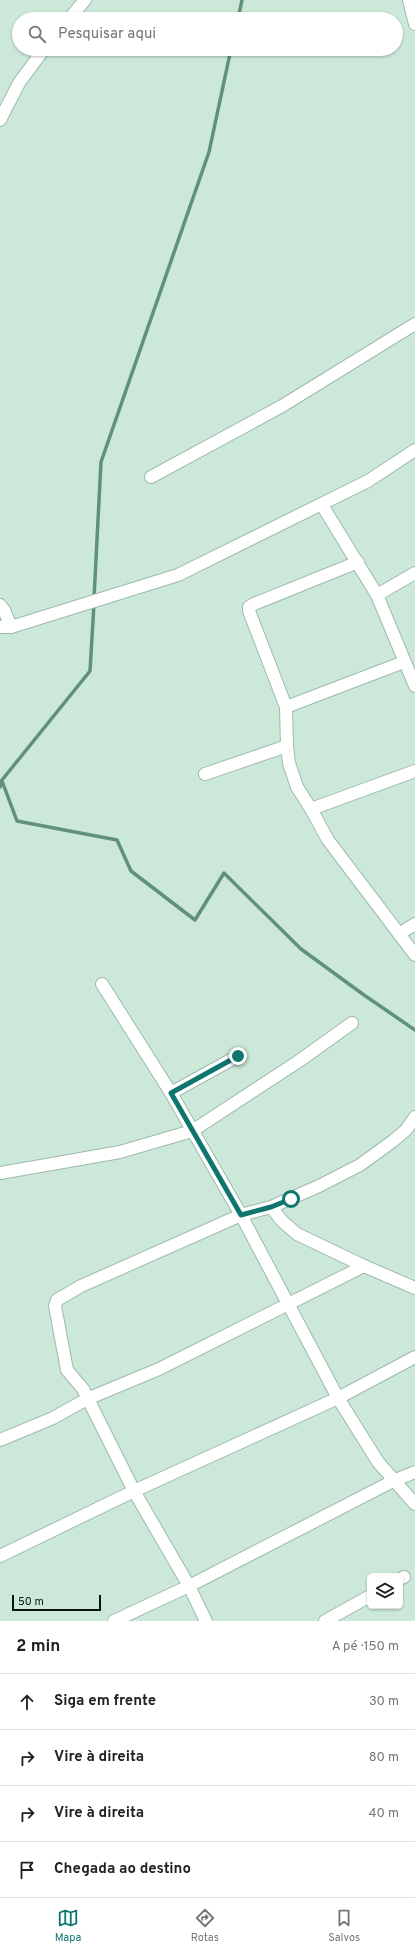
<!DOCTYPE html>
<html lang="pt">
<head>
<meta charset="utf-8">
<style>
  :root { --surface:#fff; --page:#f2f2f2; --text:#202124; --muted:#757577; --line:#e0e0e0; --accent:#0f766e }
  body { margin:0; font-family:Overpass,sans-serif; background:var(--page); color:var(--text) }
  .controls { position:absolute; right:12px; bottom:12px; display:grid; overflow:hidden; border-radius:6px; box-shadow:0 1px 3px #0004 }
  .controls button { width:36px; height:36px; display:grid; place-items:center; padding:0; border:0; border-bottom:1px solid var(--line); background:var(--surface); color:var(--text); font:20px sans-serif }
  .scale { position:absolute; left:12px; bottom:10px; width:89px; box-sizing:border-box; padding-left:4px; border:2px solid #0a1410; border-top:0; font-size:11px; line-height:14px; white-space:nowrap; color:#0a1410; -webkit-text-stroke:3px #cbe8d9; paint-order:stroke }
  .stop { position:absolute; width:12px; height:12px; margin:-9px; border:3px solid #0f766e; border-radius:50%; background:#fff }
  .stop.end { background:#0f766e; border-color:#fff; box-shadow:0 1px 4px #0008 }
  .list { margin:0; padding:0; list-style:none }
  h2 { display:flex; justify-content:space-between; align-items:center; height:52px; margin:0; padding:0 16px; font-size:17px }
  h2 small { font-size:13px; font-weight:400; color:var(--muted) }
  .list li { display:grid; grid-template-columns:26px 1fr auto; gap:12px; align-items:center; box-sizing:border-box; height:56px; padding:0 16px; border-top:1px solid var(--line) }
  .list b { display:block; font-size:15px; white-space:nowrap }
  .list em { font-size:13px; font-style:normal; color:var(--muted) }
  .icon { flex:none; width:22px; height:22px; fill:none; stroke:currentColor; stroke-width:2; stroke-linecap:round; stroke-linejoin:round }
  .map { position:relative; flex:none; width:415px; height:1621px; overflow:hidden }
  .search { position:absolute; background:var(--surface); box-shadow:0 1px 3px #0004; left:12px; right:12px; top:12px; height:44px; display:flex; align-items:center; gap:10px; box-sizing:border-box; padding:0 14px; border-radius:22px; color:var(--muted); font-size:15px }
  .sheet { height:276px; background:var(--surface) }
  nav { display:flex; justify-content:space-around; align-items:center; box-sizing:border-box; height:56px; border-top:1px solid var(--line); background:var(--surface); font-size:11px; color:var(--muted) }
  nav a { display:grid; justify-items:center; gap:2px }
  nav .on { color:var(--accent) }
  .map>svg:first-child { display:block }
</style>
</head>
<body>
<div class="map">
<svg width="415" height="1621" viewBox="0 0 415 1621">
  <rect width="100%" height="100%" fill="#cbe8d9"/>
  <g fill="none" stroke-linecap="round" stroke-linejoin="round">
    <!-- stream -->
    <g stroke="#60927b" stroke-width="3.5">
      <polyline points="238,19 242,0"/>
      <polyline points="94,598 101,462 209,152 231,49"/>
      <polyline points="2,781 17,821 117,840 131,871 195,920 224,873 301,949 364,995 415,1030"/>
      <polyline points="0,787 2,780 90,671 94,604"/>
    </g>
    <!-- street casing -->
    <g stroke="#9ebaac" stroke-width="14">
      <g id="street">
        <polyline points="409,0 415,24"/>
        <polyline points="69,19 85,0"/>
        <polyline points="0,120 19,83 44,49"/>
        <polyline points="151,477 282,406 415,324"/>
        <polyline points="322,505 377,595 415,686"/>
        <polyline points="358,562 254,604 249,607 249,611 286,707 287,746 289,763 297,787 311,809 328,840 415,955"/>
        <polyline points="377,595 415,573"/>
        <polyline points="0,605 4,610 11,627"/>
        <polyline points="0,627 11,627 178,575 368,481 415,450"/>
        <polyline points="286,707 404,662"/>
        <polyline points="205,774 287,746"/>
        <polyline points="311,809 415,771"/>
        <polyline points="399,934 415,924"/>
        <polyline points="102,984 171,1093 241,1215 338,1398 378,1462 415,1504"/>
        <polyline points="171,1093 238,1056"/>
        <polyline points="0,1173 120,1152 192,1131 299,1061 352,1023"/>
        <polyline points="271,1207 282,1221 297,1234 364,1266 415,1288"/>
        <polyline points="0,1440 53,1418 87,1399 159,1369 364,1266"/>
        <polyline points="0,1556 134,1491 338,1398 415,1357"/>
        <polyline points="400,1579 404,1577"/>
        <polyline points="114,1621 189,1586 393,1481 415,1472"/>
        <polyline points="206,1621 189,1586 134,1491 83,1389 67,1370 55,1306 57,1300 81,1286 241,1215 271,1207 319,1186 360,1165 393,1141 406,1130 415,1117"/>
        <polyline points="325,1621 370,1596"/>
      </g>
    </g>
    <!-- street -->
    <use href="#street" stroke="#fff" stroke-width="12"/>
  </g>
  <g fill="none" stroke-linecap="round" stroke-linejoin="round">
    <!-- route -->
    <polyline stroke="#0f766e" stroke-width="5" points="238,1056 171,1093 241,1215 271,1207 291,1199"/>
  </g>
</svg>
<div class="controls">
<button><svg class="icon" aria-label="layers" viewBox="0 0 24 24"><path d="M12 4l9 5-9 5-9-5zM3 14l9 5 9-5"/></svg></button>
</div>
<div class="scale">50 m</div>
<div class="stop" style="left:291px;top:1199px"></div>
<div class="stop end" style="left:238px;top:1056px"></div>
<div class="search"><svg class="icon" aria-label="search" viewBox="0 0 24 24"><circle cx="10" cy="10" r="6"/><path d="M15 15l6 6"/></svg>Pesquisar aqui</div>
</div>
<section class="sheet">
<h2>2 min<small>A pé · 150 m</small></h2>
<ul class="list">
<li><svg class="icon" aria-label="ahead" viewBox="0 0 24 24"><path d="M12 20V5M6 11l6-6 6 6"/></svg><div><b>Siga em frente</b></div><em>30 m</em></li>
<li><svg class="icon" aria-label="right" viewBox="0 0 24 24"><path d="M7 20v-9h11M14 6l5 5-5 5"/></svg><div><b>Vire à direita</b></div><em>80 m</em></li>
<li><svg class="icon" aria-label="right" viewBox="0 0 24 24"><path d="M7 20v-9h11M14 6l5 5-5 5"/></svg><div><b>Vire à direita</b></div><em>40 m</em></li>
<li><svg class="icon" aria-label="arrive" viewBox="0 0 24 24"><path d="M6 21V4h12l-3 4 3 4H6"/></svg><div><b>Chegada ao destino</b></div></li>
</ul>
</section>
<nav>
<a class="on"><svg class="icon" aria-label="map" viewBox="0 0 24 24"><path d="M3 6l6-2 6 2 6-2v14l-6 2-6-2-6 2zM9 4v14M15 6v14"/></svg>Mapa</a>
<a><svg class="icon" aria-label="directions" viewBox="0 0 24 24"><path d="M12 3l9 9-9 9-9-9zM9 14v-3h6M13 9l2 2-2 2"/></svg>Rotas</a>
<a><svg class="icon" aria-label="saved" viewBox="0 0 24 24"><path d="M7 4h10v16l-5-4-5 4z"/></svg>Salvos</a>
</nav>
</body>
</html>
